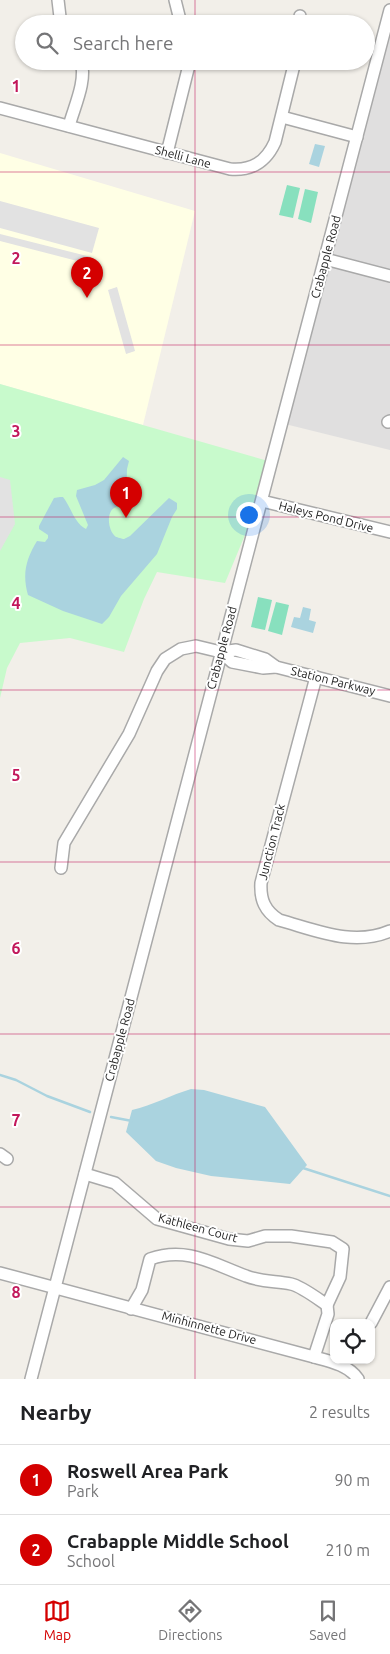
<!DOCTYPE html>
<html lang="en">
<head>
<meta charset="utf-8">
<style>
  :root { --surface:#fff; --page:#f6f6f6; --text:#202124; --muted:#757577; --line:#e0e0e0; --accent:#d40000 }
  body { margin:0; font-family:Ubuntu,sans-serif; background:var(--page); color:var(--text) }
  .controls { position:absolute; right:15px; bottom:15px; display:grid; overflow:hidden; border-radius:10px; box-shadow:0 1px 4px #0004 }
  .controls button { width:45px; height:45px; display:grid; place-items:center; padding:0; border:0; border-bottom:1px solid var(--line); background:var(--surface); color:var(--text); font:25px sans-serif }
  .you { position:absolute; left:248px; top:514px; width:18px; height:18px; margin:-12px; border:4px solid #fff; border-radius:50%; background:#1a73e8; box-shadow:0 0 0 8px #1a73e833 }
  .badge { display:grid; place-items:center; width:32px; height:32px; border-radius:50%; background:var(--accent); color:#fff; font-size:16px; font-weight:700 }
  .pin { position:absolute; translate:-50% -41px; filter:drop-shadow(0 1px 2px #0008) }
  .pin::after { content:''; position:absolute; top:26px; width:18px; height:15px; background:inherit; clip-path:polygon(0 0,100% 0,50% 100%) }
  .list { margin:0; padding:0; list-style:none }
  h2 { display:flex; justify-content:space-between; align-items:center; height:65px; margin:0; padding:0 20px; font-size:21px }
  h2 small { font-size:16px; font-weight:400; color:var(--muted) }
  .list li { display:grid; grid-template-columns:32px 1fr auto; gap:15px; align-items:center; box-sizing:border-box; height:70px; padding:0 20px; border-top:1px solid var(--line) }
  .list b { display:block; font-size:19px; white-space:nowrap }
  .list p { margin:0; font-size:16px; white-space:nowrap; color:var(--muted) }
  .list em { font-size:16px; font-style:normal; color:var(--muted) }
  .icon { flex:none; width:28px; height:28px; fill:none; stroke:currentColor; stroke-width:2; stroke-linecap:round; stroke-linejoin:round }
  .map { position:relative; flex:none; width:390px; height:1379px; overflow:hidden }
  .search { position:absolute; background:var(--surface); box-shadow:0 1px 4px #0004; left:15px; right:15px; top:15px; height:55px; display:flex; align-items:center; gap:12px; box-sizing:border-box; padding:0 18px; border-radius:28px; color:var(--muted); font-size:19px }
  .sheet { height:205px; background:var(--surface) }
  nav { display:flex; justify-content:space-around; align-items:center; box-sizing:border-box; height:70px; border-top:1px solid var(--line); background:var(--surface); font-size:14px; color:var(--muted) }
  nav a { display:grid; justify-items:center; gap:2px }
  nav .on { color:var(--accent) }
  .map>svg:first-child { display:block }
</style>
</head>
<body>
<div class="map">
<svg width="390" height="1379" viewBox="0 0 390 1379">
  <rect width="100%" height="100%" fill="#f2efe9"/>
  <!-- residential -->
  <polygon fill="#e0dfdf" points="390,16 390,450 285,424"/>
  <!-- education -->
  <polygon fill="#ffffe5" points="0,153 195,211 143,425 0,384"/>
  <!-- park -->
  <polygon fill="#c8facc" points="0,384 275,463 225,583 157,572 144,599 124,652 70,638 20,643 7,668 0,698"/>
  <!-- pitch -->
  <g fill="#88e0be">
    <polygon points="287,185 300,188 293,218 279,215"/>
    <polygon points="305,189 318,192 311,223 298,219"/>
    <polygon points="258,597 272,600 265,630 251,627"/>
    <polygon points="276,602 289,605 282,635 268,631"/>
  </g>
  <!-- parking -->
  <g fill="#e2e2e2">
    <polygon points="0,201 99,228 92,253 0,228"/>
    <polygon points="0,234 91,257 89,264 0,241"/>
    <polygon points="117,287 135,351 126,354 108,290"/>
    <polygon points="0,477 10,480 15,524 0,551"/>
  </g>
  <!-- water -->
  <g fill="#aad3df">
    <polygon points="315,144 325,146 319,167 309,164"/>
    <path d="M123,457L129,461L127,469L126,504C123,505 117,506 114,508C106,513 108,531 116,537C117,537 122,539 124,539L130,536L169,498L177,503V509L172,517L157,554L121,596L109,617L102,624L63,611L28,595C22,574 26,559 37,541L45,542L48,538V535L39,529V526L54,498L60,497H63C71,507 74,523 86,529L88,525L76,496L77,490L95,485L104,480Z"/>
    <polygon points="303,607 311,609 309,620 316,622 313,633 291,627 294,617 300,618"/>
    <path d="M191,1089L204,1090L265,1107L307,1165L290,1184L211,1176L176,1168L156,1161L126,1132L132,1110C153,1105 171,1095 191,1089Z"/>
  </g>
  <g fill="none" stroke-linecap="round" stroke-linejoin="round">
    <!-- stream -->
    <g stroke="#aad3df" stroke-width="2.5">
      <polyline points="0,1075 16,1080 47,1096 90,1112"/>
      <polyline points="111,1117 132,1121"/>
      <polyline points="303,1168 390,1196"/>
    </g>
    <!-- minor casing -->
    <g stroke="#a9a9a9" stroke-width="14">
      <g id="minor">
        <polyline points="58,0 60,17 62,24"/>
        <polyline points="175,0 181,24"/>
        <polyline points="300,24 300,16"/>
        <path d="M0,108L230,169C252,171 266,162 275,142L295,61"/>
        <polyline points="282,117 357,137"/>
        <path d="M69,126C74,107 87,81 81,61"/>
        <polyline points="167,153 190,61"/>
        <polyline points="325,259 390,276"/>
        <polyline points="388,422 390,421"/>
        <polyline points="262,501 390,532"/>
        <polyline points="221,652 232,662 263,668 276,667"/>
        <path d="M316,677L261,883C260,900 265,911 279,920C316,930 353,947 390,931"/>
        <polyline points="61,868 64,843 129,734 157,671 165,659 181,649 196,646 221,652 236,650 265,659 276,667 390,696"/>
        <polyline points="0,1154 7,1159"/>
        <path d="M85,1174L115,1183L157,1219L229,1239L248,1241L265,1236H291L332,1242L343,1249L340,1277L327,1305C318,1299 301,1286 291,1284C276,1281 261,1282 246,1276C213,1264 187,1246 150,1259L142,1290L131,1309"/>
        <path d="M0,1273L314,1357C329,1361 349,1365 358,1379"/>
        <polyline points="371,1323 390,1287"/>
        <polyline points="314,1357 328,1314 327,1305"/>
        <polyline points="31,1379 390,10"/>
      </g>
    </g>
    <!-- minor -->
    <use href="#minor" stroke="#fff" stroke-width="11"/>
  </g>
  <!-- grid -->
  <path fill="none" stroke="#c2185b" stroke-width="1" stroke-opacity="0.55" d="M195,0V24M195,61V1379M0,172H390M0,345H390M0,517H390M0,690H390M0,862H390M0,1034H390M0,1207H390"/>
  <g text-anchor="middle" stroke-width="4" stroke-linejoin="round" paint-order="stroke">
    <!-- street labels -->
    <g font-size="12" fill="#222" stroke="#fff">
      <text transform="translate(183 157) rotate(15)" y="4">Shelli Lane</text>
      <text transform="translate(326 257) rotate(-75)" y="4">Crabapple Road</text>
      <text transform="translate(326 517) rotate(14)" y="4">Haleys Pond Drive</text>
      <text transform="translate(222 648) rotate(-75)" y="4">Crabapple Road</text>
      <text transform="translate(333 681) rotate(14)" y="4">Station Parkway</text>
      <text transform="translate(272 842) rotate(-76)" y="4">Junction Track</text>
      <text transform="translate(120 1040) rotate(-75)" y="4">Crabapple Road</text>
      <text transform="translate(198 1228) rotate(15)" y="4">Kathleen Court</text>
      <text transform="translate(209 1328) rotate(15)" y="4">Minhinnette Drive</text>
    </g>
  </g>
  <g font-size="16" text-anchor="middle" font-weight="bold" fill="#c2185b" stroke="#fff" stroke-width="4" stroke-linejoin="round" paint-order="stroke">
    <text x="16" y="92">1</text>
    <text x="16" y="264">2</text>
    <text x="16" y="437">3</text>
    <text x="16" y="609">4</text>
    <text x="16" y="781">5</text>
    <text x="16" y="954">6</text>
    <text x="16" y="1126">7</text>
    <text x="16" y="1298">8</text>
  </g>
</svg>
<div class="controls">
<button><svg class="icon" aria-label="locate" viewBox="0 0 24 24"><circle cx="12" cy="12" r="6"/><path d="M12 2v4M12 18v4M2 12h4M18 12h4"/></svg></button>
</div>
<div class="you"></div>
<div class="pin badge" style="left:126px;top:518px">1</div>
<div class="pin badge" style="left:87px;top:298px">2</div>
<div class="search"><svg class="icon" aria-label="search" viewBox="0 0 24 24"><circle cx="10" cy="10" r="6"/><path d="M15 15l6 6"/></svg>Search here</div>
</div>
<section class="sheet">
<h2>Nearby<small>2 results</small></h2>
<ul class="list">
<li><span class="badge">1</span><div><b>Roswell Area Park</b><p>Park</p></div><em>90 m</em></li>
<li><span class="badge">2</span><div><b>Crabapple Middle School</b><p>School</p></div><em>210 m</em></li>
</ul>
</section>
<nav>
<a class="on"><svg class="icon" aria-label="map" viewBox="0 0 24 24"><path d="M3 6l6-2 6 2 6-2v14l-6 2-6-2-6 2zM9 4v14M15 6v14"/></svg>Map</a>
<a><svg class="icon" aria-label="directions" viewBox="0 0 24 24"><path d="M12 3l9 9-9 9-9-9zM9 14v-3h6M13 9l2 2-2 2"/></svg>Directions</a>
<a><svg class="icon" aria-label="saved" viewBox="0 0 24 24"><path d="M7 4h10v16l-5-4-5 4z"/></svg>Saved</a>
</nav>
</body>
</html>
